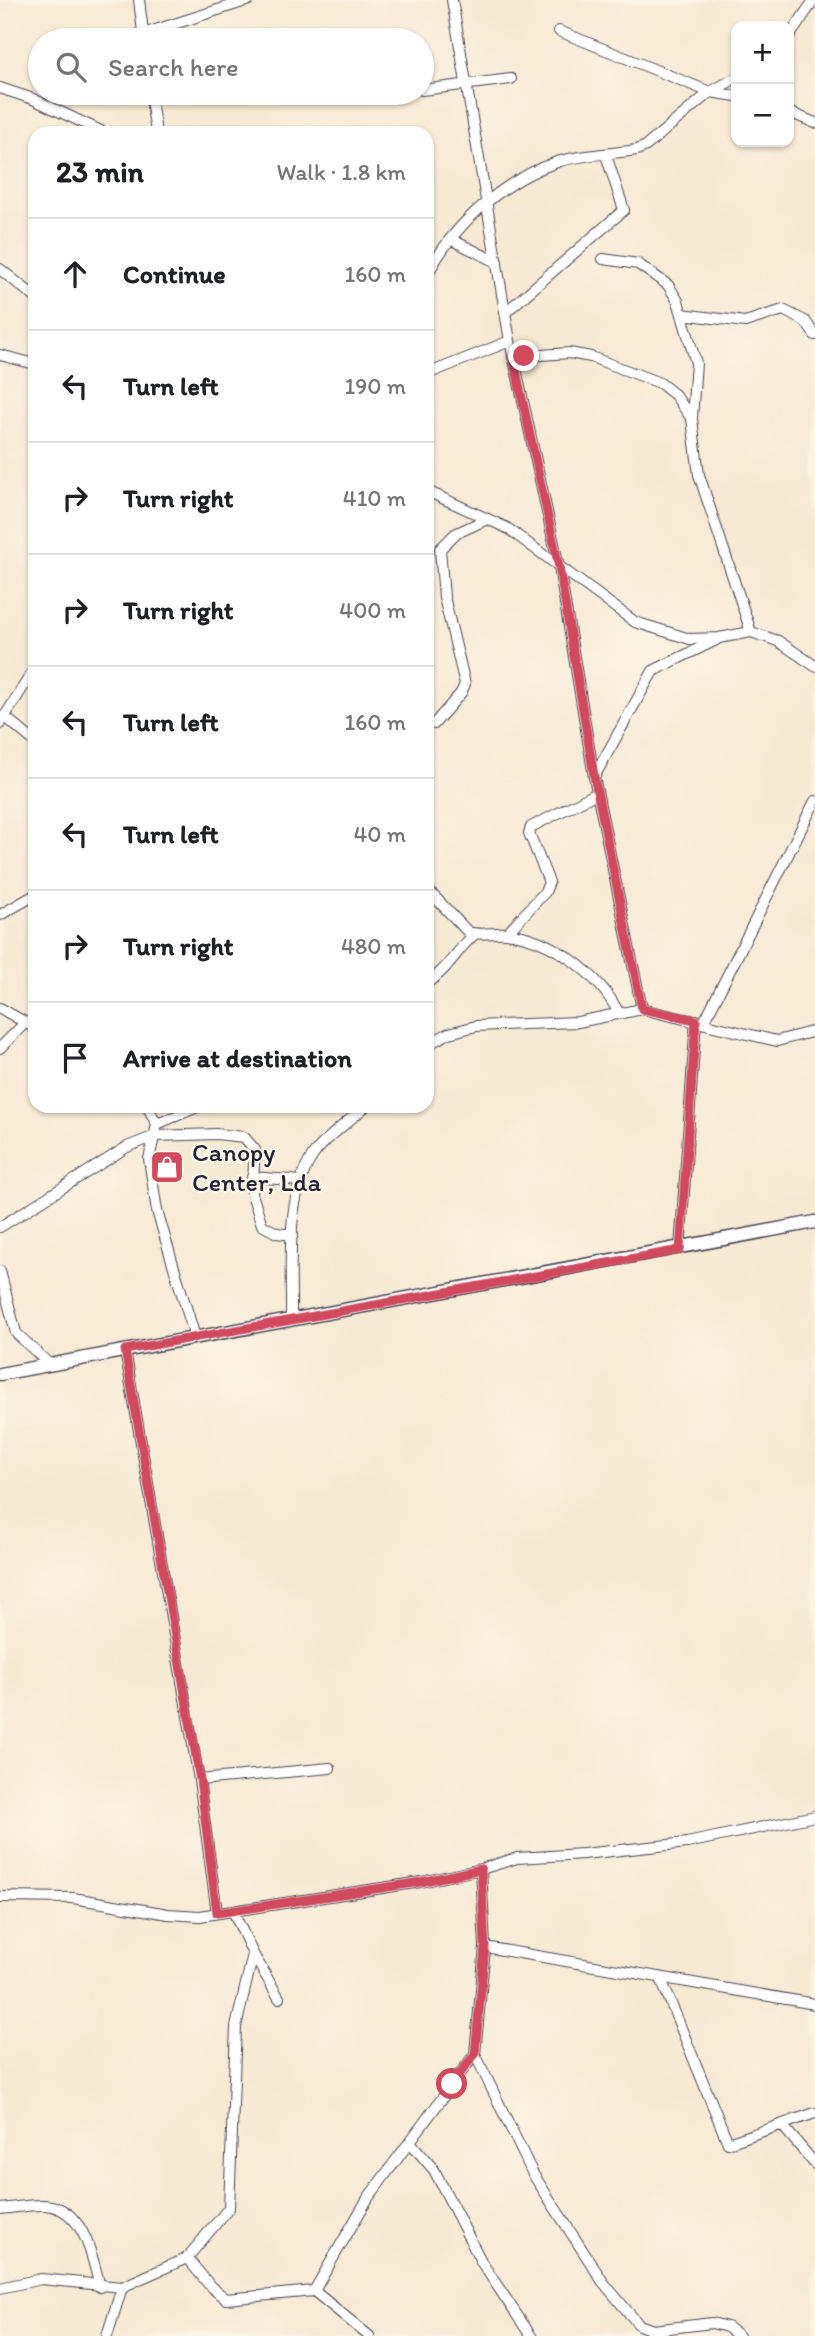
<!DOCTYPE html>
<html lang="en">
<head>
<meta charset="utf-8">
<style>
  :root { --surface:#fff; --page:#f2f2f2; --text:#202124; --muted:#757577; --line:#e0e0e0 }
  body { margin:0; font-family:Itim,sans-serif; background:var(--page); color:var(--text) }
  .controls { position:absolute; right:21px; top:21px; display:grid; overflow:hidden; border-radius:14px; box-shadow:0 2px 5px #0004 }
  .controls button { width:63px; height:63px; display:grid; place-items:center; padding:0; border:0; border-bottom:2px solid var(--line); background:var(--surface); color:var(--text); font:35px sans-serif }
  .stop { position:absolute; width:21px; height:21px; margin:-16px; border:5px solid #d1495b; border-radius:50%; background:#fff }
  .stop.end { background:#d1495b; border-color:#fff; box-shadow:0 2px 7px #0008 }
  .list { margin:0; padding:0; list-style:none }
  h2 { display:flex; justify-content:space-between; align-items:center; height:91px; margin:0; padding:0 28px; font-size:30px }
  h2 small { font-size:23px; font-weight:400; color:var(--muted) }
  .list li { display:grid; grid-template-columns:46px 1fr auto; gap:21px; align-items:center; box-sizing:border-box; height:112px; padding:0 28px; border-top:2px solid var(--line) }
  .list b { display:block; font-size:26px; white-space:nowrap }
  .list em { font-size:23px; font-style:normal; color:var(--muted) }
  .icon { flex:none; width:38px; height:38px; fill:none; stroke:currentColor; stroke-width:2; stroke-linecap:round; stroke-linejoin:round }
  .map { position:relative; flex:none; width:815px; height:2336px; overflow:hidden }
  .search { position:absolute; background:var(--surface); box-shadow:0 2px 5px #0004; left:28px; top:28px; width:406px; height:77px; display:flex; align-items:center; gap:18px; box-sizing:border-box; padding:0 24px; border-radius:38px; color:var(--muted); font-size:26px }
  .panel { position:absolute; background:var(--surface); box-shadow:0 2px 5px #0004; left:28px; top:126px; width:406px; height:987px; border-radius:21px }
  .map>svg:first-child { display:block }
</style>
</head>
<body>
<div class="map">
<svg width="815" height="2336" viewBox="0 0 815 2336">
  <rect width="100%" height="100%" fill="#fcf5e5"/>
  <filter id="ink" filterUnits="userSpaceOnUse"><feTurbulence type="fractalNoise" baseFrequency=".0143" numOctaves="2"/><feDisplacementMap in="SourceGraphic" scale="14" xChannelSelector="R" yChannelSelector="G"/><feConvolveMatrix kernelMatrix="1 2 1 2 8 2 1 2 1" color-interpolation-filters="sRGB"/></filter>
  <filter id="wash" filterUnits="userSpaceOnUse"><feTurbulence type="fractalNoise" baseFrequency=".00686" numOctaves="4" result="noise"/><feDisplacementMap in="SourceGraphic" scale="28" xChannelSelector="R" yChannelSelector="G"/><feGaussianBlur stdDeviation="1.57" result="paint"/><feColorMatrix in="noise" values="0 0 0 0 0 0 0 0 0 0 0 0 0 0 0 0 0 1.4 0 .05"/><feComposite in="paint" operator="in"/></filter>
  <g filter="url(#wash)">
    <rect width="100%" height="100%" fill="#f7ead3"/>
  </g>
  <g filter="url(#ink)">
    <g fill="none" stroke-linecap="round" stroke-linejoin="round">
      <!-- minor casing -->
      <g stroke="#424052" stroke-width="12">
        <g id="minor">
          <polyline points="139,0 144,40"/>
          <polyline points="452,0 510,341 559,567 594,777"/>
          <polyline points="559,31 710,92 736,96"/>
          <polyline points="143,34 249,0"/>
          <polyline points="789,37 814,0"/>
          <polyline points="0,88 33,99 105,133"/>
          <polyline points="422,90 511,79"/>
          <polyline points="150,93 156,133"/>
          <polyline points="387,93 404,93"/>
          <polyline points="789,112 815,123"/>
          <polyline points="450,239 497,262"/>
          <polyline points="603,259 638,264 668,285 678,301 696,363 692,418"/>
          <polyline points="0,269 35,297"/>
          <path d="M427,276C452,225 504,180 557,162C582,154 611,154 637,150L646,146L710,92L736,78"/>
          <polyline points="507,311 624,210 606,155"/>
          <polyline points="682,314 745,322 783,310 805,321 815,335"/>
          <polyline points="0,355 35,364"/>
          <polyline points="513,357 569,353 591,357 660,383 675,395 692,419 699,475 751,632"/>
          <polyline points="427,374 510,341"/>
          <polyline points="427,491 507,528 635,622 690,639 719,638 751,632 778,641 815,666"/>
          <polyline points="4,716 35,742"/>
          <polyline points="0,724 35,668"/>
          <polyline points="434,724 461,693 465,684 444,597 440,549 455,534 487,519"/>
          <path d="M427,889L468,932C481,936 493,932 506,933C551,938 600,974 619,1014"/>
          <polyline points="0,915 35,895"/>
          <polyline points="507,933 545,892 549,882 529,833 531,827 597,793"/>
          <path d="M427,983C448,970 456,950 475,934"/>
          <polyline points="0,1008 35,1028"/>
          <polyline points="642,1009 594,777 653,671 716,640"/>
          <polyline points="704,1022 815,801"/>
          <polyline points="427,1045 449,1033 476,1026 578,1022 642,1009 777,1041 815,1031"/>
          <polyline points="0,1048 25,1023"/>
          <polyline points="147,1106 157,1124"/>
          <polyline points="252,1177 302,1181"/>
          <polyline points="0,1227 127,1147 155,1136 216,1134 244,1137 255,1150 252,1194 262,1225 277,1233 293,1235"/>
          <polyline points="680,1249 696,1020"/>
          <polyline points="0,1271 16,1333 49,1364"/>
          <path d="M291,1319C292,1268 283,1192 317,1150C331,1134 350,1120 366,1106"/>
          <polyline points="195,1337 157,1211 149,1159 157,1124 200,1106"/>
          <polyline points="125,1350 199,1780 217,1913"/>
          <polyline points="199,1780 330,1768"/>
          <polyline points="481,1869 485,1947 475,2054 533,2174 603,2282 639,2325 653,2330 712,2323 727,2327 739,2336"/>
          <polyline points="0,1897 73,1898 168,1914 200,1916 421,1882 481,1869 517,1858 583,1854 687,1843 815,1816"/>
          <polyline points="233,1911 253,1954 279,1998"/>
          <polyline points="485,1947 815,2004"/>
          <polyline points="661,1979 728,2143 815,2113"/>
          <polyline points="782,2125 815,2164"/>
          <polyline points="411,2143 434,2170 482,2263 531,2336"/>
          <path d="M0,2209C15,2208 30,2204 45,2205C84,2208 92,2256 100,2287"/>
          <polyline points="187,2258 211,2287 226,2299 314,2291 369,2336"/>
          <polyline points="0,2288 41,2279 122,2287 187,2258 229,2208 236,2027 253,1954"/>
          <polyline points="314,2291 368,2198 475,2054"/>
          <polyline points="107,2336 122,2287"/>
        </g>
      </g>
      <!-- major casing -->
      <g stroke="#424052" stroke-width="15">
        <polyline id="major" points="0,1374 815,1222"/>
      </g>
      <!-- minor -->
      <use href="#minor" stroke="#fff" stroke-width="10"/>
      <!-- major -->
      <use href="#major" stroke="#fff" stroke-width="12"/>
    </g>
  </g>
  <g fill="none" stroke-linecap="round" stroke-linejoin="round" filter="url(#ink)">
    <!-- route -->
    <polyline stroke="#d1495b" stroke-width="9" points="452,2084 475,2054 485,1947 481,1869 421,1882 217,1913 200,1780 125,1350 680,1250 696,1020 642,1009 594,776 559,567 513,357 524,356"/>
  </g>
  <!-- icons -->
  <defs>
    <g id="shop-square" transform="scale(1.75)"><rect x="-9" y="-9" width="18" height="18" rx="4" fill="#d1495b" stroke="#fcf5e5"/><path d="M-5-2.5h2.3a2.7 3.5 0 0 1 5.4 0H5L5.5 6h-11ZM-1.5-2.5h3a1.5 2.3 0 0 0-3 0Z" fill="#fff"/></g>
  </defs>
  <g fill-rule="evenodd">
    <use href="#shop-square" x="167" y="1167"/>
  </g>
  <g text-anchor="middle" stroke-width="5" stroke-linejoin="round" paint-order="stroke">
    <!-- poi labels -->
    <g font-size="26" fill="#22223b" stroke="#fcf5e5" text-anchor="start">
      <text x="192" y="1161">Canopy<tspan x="192" dy="30">Center, Lda</tspan></text>
    </g>
  </g>
</svg>
<div class="controls">
<button>+</button>
<button>−</button>
</div>
<div class="stop" style="left:452px;top:2084px"></div>
<div class="stop end" style="left:524px;top:356px"></div>
<div class="search"><svg class="icon" aria-label="search" viewBox="0 0 24 24"><circle cx="10" cy="10" r="6"/><path d="M15 15l6 6"/></svg>Search here</div>
<section class="panel">
<h2>23 min<small>Walk · 1.8 km</small></h2>
<ul class="list">
<li><svg class="icon" aria-label="ahead" viewBox="0 0 24 24"><path d="M12 20V5M6 11l6-6 6 6"/></svg><div><b>Continue</b></div><em>160 m</em></li>
<li><svg class="icon" aria-label="left" viewBox="0 0 24 24"><path d="M17 20v-9H6M10 6l-5 5 5 5"/></svg><div><b>Turn left</b></div><em>190 m</em></li>
<li><svg class="icon" aria-label="right" viewBox="0 0 24 24"><path d="M7 20v-9h11M14 6l5 5-5 5"/></svg><div><b>Turn right</b></div><em>410 m</em></li>
<li><svg class="icon" aria-label="right" viewBox="0 0 24 24"><path d="M7 20v-9h11M14 6l5 5-5 5"/></svg><div><b>Turn right</b></div><em>400 m</em></li>
<li><svg class="icon" aria-label="left" viewBox="0 0 24 24"><path d="M17 20v-9H6M10 6l-5 5 5 5"/></svg><div><b>Turn left</b></div><em>160 m</em></li>
<li><svg class="icon" aria-label="left" viewBox="0 0 24 24"><path d="M17 20v-9H6M10 6l-5 5 5 5"/></svg><div><b>Turn left</b></div><em>40 m</em></li>
<li><svg class="icon" aria-label="right" viewBox="0 0 24 24"><path d="M7 20v-9h11M14 6l5 5-5 5"/></svg><div><b>Turn right</b></div><em>480 m</em></li>
<li><svg class="icon" aria-label="arrive" viewBox="0 0 24 24"><path d="M6 21V4h12l-3 4 3 4H6"/></svg><div><b>Arrive at destination</b></div></li>
</ul>
</section>
</div>
</body>
</html>
